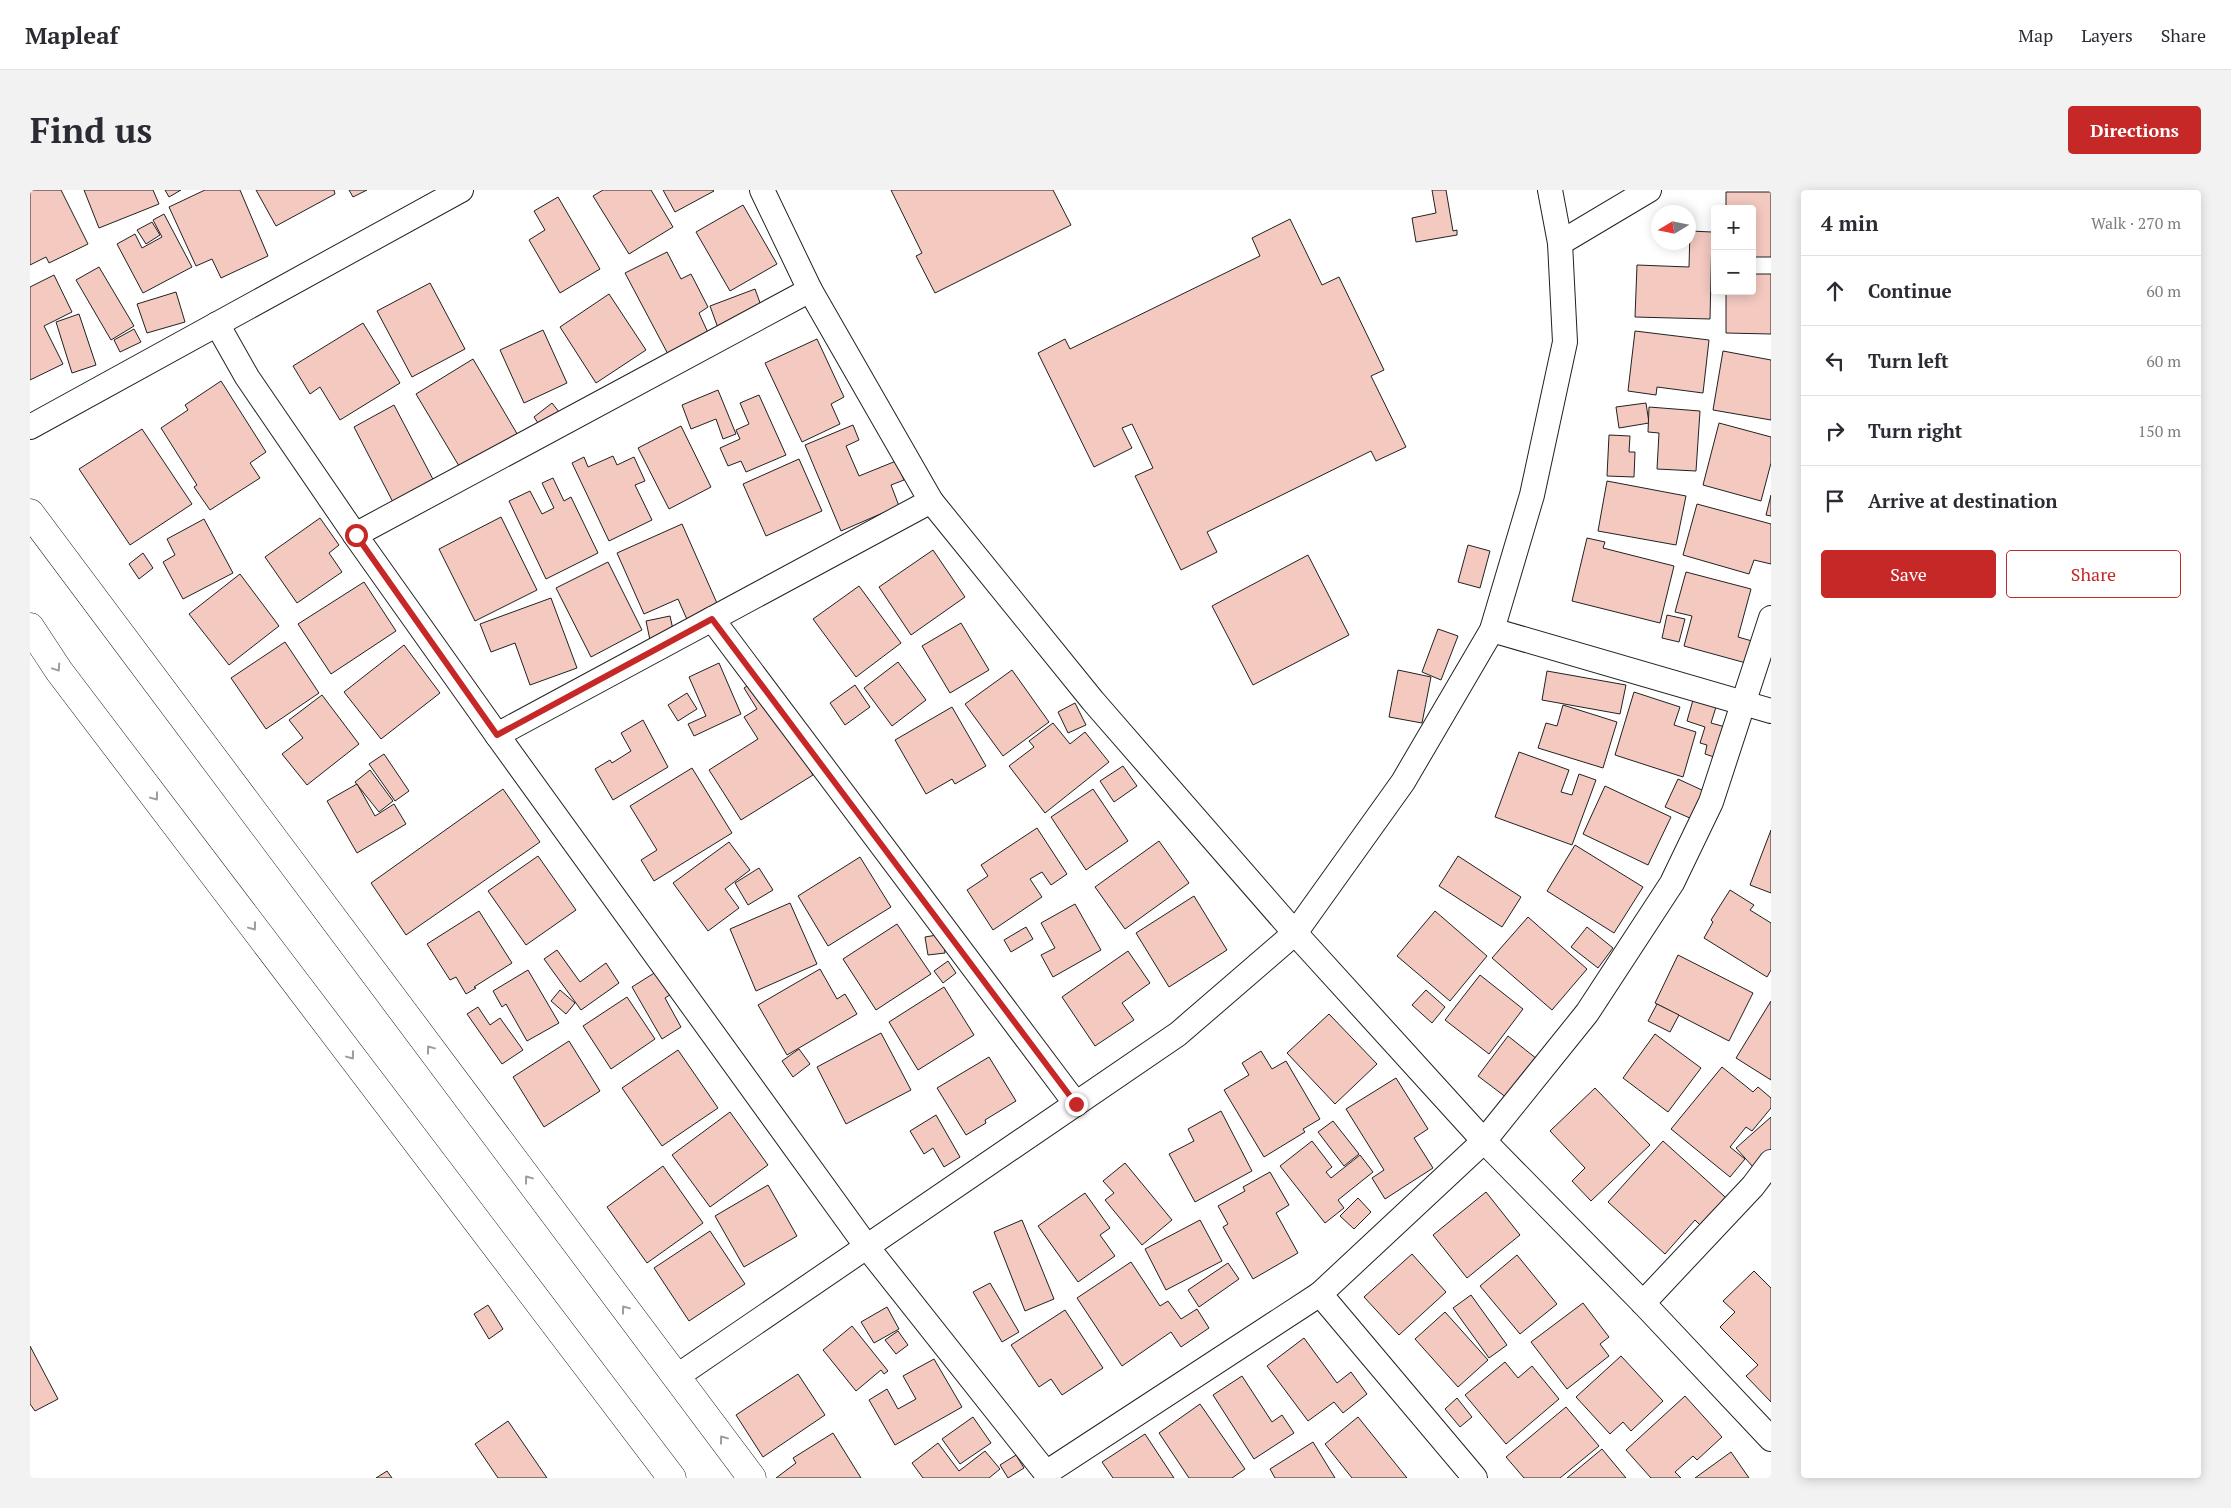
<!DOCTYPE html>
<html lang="en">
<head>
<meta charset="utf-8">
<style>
  :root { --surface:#fff; --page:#f2f2f3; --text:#2b2b33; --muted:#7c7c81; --line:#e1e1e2; --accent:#c62828 }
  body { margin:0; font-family:"PT Serif",serif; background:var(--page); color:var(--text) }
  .controls { position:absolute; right:15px; top:15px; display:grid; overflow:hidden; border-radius:5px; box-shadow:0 2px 12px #0003 }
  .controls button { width:45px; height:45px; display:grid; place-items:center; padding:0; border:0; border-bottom:1px solid var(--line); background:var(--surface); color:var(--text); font:25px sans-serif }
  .compass { position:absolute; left:1621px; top:15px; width:45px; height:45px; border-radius:50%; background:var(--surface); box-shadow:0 2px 12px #0003; rotate:260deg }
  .stop { position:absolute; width:15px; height:15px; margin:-11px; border:4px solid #c62828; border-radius:50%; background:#fff }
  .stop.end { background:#c62828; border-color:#fff; box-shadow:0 1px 5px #0008 }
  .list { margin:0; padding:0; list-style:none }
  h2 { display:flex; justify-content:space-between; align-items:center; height:65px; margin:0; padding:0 20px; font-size:21px }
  h2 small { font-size:16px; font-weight:400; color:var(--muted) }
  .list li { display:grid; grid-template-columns:32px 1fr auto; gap:15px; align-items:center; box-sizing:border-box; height:70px; padding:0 20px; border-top:1px solid var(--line) }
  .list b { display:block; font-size:19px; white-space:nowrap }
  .list em { font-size:16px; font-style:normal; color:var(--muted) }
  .actions { display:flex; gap:10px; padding:15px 20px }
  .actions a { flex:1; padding:11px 0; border:1px solid var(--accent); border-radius:5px; text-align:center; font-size:18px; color:var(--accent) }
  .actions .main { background:var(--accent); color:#fff }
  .icon { flex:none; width:28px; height:28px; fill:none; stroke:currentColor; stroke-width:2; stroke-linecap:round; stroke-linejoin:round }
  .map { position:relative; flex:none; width:1741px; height:1288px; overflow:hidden; border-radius:5px }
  header { display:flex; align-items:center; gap:30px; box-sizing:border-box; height:70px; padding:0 25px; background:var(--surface); border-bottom:1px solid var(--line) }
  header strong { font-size:24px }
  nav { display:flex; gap:28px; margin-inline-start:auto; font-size:18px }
  .intro { display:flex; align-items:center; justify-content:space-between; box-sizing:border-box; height:120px; padding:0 30px }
  h1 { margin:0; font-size:35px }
  .button { padding:12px 22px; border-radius:5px; background:var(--accent); color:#fff; font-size:18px; font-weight:700 }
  main { display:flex; gap:30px; padding:0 30px }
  aside { flex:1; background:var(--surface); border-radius:5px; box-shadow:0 2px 12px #0003 }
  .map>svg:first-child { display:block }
</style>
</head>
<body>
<header>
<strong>Mapleaf</strong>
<nav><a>Map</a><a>Layers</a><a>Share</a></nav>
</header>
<div class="intro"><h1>Find us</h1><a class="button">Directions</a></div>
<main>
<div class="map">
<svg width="1741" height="1288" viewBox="0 0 1741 1288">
  <rect width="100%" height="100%" fill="#fff"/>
  <!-- building -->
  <g fill="#f3c9c0" stroke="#222">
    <polygon points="0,0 31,0 58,54 19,73 16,67 0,75"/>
    <polygon points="54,0 123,0 129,14 69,38"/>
    <polygon points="135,0 151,0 139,7"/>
    <polygon points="175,0 210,0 238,66 191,88 182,69 166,76 139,17"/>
    <polygon points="226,0 304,0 305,4 246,36"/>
    <polygon points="319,0 337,0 323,7"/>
    <polygon points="573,0 621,0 643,37 599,64 563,6"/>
    <polygon points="633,0 683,0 684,1 645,22"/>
    <polygon points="861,0 1023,0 1041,35 905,103 886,66 892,63"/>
    <polygon points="1402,0 1416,0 1423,41 1427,40 1427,45 1386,52 1382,28 1406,23"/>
    <polygon points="1696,2 1741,2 1741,67 1722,67 1722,19 1696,19"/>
    <polygon points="528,7 570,79 530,103 499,50 515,40 504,21"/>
    <polygon points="713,15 747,74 700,101 666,42"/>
    <polygon points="134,24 162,77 113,103 87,54 105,44 112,58 132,47 123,30"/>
    <polygon points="1260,29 1292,95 1309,87 1354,180 1341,186 1376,257 1346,271 1341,261 1177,342 1187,362 1151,380 1105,286 1123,278 1102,234 1092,238 1102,258 1064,277 1008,163 1035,149 1040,159 1230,66 1222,48"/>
    <polygon points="122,32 130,45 116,54 107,40"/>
    <polygon points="1660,41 1682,42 1680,129 1605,127 1607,75 1659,77"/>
    <polygon points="637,62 651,89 661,84 678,117 669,123 679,145 639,166 595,83"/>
    <polygon points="69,77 104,136 81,150 46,90"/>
    <polygon points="1722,84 1741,84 1741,144 1696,143 1696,101 1722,101"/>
    <polygon points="24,85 42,122 14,136 33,174 0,190 0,97"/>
    <polygon points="400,93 435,159 382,187 347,121"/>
    <polygon points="725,99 733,121 688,138 680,116"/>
    <polygon points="146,102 155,132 117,143 107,114"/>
    <polygon points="579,104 616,160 566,193 530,137"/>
    <polygon points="49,124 66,175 42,183 26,132"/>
    <polygon points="333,133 370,193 310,230 290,197 280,204 263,176"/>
    <polygon points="104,139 111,152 90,162 84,150"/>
    <polygon points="513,140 537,193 494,213 470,160"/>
    <polygon points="1605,141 1679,150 1673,203 1627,197 1626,205 1598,201"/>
    <polygon points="787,149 814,207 801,214 810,234 772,252 735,173"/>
    <polygon points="1693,161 1741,170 1741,230 1683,220"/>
    <polygon points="443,169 489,247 432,281 386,204"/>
    <polygon points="191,191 236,262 220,273 230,288 180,320 164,297 167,295 131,238 158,220 155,215"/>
    <polygon points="688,200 706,244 693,249 686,229 661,239 652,215"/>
    <polygon points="729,205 756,265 716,282 711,271 698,276 690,258 710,249 706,240 719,234 710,213"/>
    <polygon points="522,213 533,227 514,242 504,227"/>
    <polygon points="1616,213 1619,233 1589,238 1586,217"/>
    <polygon points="364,215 406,295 365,316 324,237"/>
    <polygon points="1619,217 1670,221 1666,281 1627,279 1629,243 1618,242"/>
    <polygon points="1689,233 1741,247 1741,273 1731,311 1673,295"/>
    <polygon points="823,235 829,250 816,256 829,286 866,271 874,290 861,295 869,316 811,341 775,255"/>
    <polygon points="651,236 681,297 639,319 608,258"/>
    <polygon points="112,239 162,314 100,355 49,279"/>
    <polygon points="1579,245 1600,246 1599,262 1605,262 1604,287 1577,286"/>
    <polygon points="583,266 587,275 604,267 615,291 605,295 622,330 579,351 542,273 554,267 558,277"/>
    <polygon points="769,269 792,321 736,346 713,294"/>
    <polygon points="523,288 534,311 541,307 568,363 516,389 479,311 500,301 512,324 524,318 512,293"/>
    <polygon points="1577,291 1656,306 1646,355 1568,341"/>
    <polygon points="1741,305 1741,326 1736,325"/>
    <polygon points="1667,314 1741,334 1741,374 1724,370 1719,384 1653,365"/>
    <polygon points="471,327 507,400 445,431 409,359"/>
    <polygon points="290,328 309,355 299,363 312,382 267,413 235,367"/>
    <polygon points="174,329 203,383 153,409 133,372 145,365 137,349"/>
    <polygon points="652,334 690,420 659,434 648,409 614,424 587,363"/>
    <polygon points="1557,348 1575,352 1573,358 1644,376 1630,433 1542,411"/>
    <polygon points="1438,355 1460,361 1450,398 1428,392"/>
    <polygon points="903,360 935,407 881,445 849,397"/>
    <polygon points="113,363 123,378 109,389 99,374"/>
    <polygon points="1278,365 1319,445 1223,495 1182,416"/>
    <polygon points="578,372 612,440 561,467 526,398"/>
    <polygon points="1656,382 1721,399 1708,447 1722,451 1716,473 1654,456 1662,426 1645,422"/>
    <polygon points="210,384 249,436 199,475 159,424"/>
    <polygon points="334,392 366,441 301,484 268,434"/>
    <polygon points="829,396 871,453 826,487 783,429"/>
    <polygon points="521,408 547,478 500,495 485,453 461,462 450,434"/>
    <polygon points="1637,425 1655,429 1649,452 1632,448"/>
    <polygon points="640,426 644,444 620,450 616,431"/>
    <polygon points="931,433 959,480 920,503 892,456"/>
    <polygon points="1408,439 1428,446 1411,490 1392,482"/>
    <polygon points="255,452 289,503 236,539 201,488"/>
    <polygon points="374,455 410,503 351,549 314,502"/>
    <polygon points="868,472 896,510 862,536 834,498"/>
    <polygon points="689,473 711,524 664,546 658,534 676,526 659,487"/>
    <polygon points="982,480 1019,532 973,566 935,514"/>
    <polygon points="1368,480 1401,487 1392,533 1359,527"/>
    <polygon points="1517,481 1596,495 1590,524 1512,510"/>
    <polygon points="725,491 783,585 711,630 679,580 728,549 714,527 727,519 714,498"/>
    <polygon points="825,495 840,517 815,535 800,513"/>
    <polygon points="1604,502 1650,517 1644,535 1666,542 1653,587 1585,565"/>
    <polygon points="657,503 667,519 648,531 638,515"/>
    <polygon points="292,505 329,554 277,595 252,564 273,548 259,530"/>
    <polygon points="1663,510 1686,517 1681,533 1699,538 1690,569 1675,564 1677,555 1670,553 1675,537 1657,531"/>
    <polygon points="1045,513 1056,535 1038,543 1028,522"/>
    <polygon points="1533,515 1587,532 1573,578 1508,558 1516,533 1527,536"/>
    <polygon points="922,517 956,576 925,594 922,589 896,604 865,550"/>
    <polygon points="613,530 638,577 583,610 565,579 580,570 582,573 601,561 591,543"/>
    <polygon points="1023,533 1040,554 1055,542 1079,572 1015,623 979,576 1004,557 999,551"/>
    <polygon points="1489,562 1539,580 1531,602 1542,605 1549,584 1566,590 1542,655 1465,627"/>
    <polygon points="354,564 379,601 365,611 339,574"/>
    <polygon points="1093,576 1107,596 1084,612 1070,591"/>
    <polygon points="662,578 702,643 624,691 611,670 627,660 600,616"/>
    <polygon points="340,580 363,611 349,622 325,592"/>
    <polygon points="1648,589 1674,601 1662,629 1635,617"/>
    <polygon points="327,594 345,626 364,614 376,634 327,663 297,611"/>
    <polygon points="1575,596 1641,627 1618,675 1553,644"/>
    <polygon points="473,599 510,652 376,745 341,693"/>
    <polygon points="1063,599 1098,651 1056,680 1021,627"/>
    <polygon points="1007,638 1037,684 1021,695 1012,682 1000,689 1012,707 963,740 937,700 958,686 951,675"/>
    <polygon points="1741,640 1741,703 1720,695"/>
    <polygon points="1129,651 1159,693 1095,739 1065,697"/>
    <polygon points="699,652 720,680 695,699 709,718 678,741 643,693"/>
    <polygon points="1545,655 1613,697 1584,743 1517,701"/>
    <polygon points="508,666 546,720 496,755 458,701"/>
    <polygon points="1428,666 1491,707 1472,737 1409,696"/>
    <polygon points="830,667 861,717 798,756 768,706"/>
    <polygon points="729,678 743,700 718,715 705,693"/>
    <polygon points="1700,700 1724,715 1720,720 1741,733 1741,780 1737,787 1674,748 1683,732 1681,730"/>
    <polygon points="1164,706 1197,760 1139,797 1106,743"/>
    <polygon points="760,713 787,774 726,801 700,739"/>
    <polygon points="1045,714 1071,760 1023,787 1011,765 1025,758 1011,733"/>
    <polygon points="449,721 482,773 444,797 446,798 436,804 426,787 420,790 397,754"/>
    <polygon points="1405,721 1457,766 1420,811 1367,766"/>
    <polygon points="1498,727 1557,779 1522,820 1462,768"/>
    <polygon points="867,734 901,784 846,820 813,769"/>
    <polygon points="996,737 1003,749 981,762 974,750"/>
    <polygon points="1557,737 1583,758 1568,778 1541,757"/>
    <polygon points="913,744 915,763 898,765 895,747"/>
    <polygon points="527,760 550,792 576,773 589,793 551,820 514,769"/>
    <polygon points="1098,761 1120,793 1092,813 1104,830 1065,856 1032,807"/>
    <polygon points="1648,765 1723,803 1699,851 1625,813"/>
    <polygon points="918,771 926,783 913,793 904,781"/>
    <polygon points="790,779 807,809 815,804 827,824 757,865 728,815"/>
    <polygon points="498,780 529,833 497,851 476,814 472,817 463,801"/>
    <polygon points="629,780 643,803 635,808 651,837 632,849 602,797"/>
    <polygon points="1450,785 1493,819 1459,864 1415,830"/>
    <polygon points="914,797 944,845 888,880 859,832"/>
    <polygon points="530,800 545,813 536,824 521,811"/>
    <polygon points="1396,800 1415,817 1402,833 1382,815"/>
    <polygon points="597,807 625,849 581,879 553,836"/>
    <polygon points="1741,811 1741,890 1706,868"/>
    <polygon points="1627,814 1649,825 1640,842 1618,831"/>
    <polygon points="448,817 460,835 470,828 493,860 472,874 437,824"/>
    <polygon points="1299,824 1347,874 1305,914 1257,863"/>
    <polygon points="851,843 881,900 816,934 787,877"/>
    <polygon points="1625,844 1671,878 1638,922 1593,888"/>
    <polygon points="1478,846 1507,869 1477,908 1448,886"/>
    <polygon points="539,851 570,901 514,937 483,887"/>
    <polygon points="769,859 780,874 763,887 752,871"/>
    <polygon points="648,860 688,918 632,956 592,898"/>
    <polygon points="1231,861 1242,879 1256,871 1290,929 1273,939 1275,942 1234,967 1194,900 1219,885 1212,873"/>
    <polygon points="959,867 986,911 955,930 956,933 936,945 907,898"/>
    <polygon points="1692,877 1723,902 1728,897 1741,908 1741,918 1722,941 1716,937 1700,957 1715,969 1700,987 1641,939"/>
    <polygon points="1366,888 1398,939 1384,948 1403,978 1355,1009 1342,988 1354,980 1316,919"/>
    <polygon points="1565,898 1620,955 1561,1011 1542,991 1555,978 1520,941"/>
    <polygon points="1191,921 1222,981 1165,1012 1139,964 1164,951 1158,939"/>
    <polygon points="700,922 738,975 680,1017 642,965"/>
    <polygon points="906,925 930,967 914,977 903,958 894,964 880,941"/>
    <polygon points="1741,927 1741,960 1723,977 1706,958"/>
    <polygon points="1303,931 1329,964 1314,976 1288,942"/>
    <polygon points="1282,951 1302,977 1296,982 1301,988 1330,965 1343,982 1308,1010 1314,1018 1295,1033 1250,976"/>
    <polygon points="1633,951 1704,1015 1678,1043 1665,1030 1635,1064 1578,1012"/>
    <polygon points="1095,973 1142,1030 1112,1055 1075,1010 1084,1003 1073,991"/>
    <polygon points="633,976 673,1033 617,1073 577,1017"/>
    <polygon points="1240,982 1259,1015 1246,1023 1268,1063 1223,1089 1193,1037 1198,1034 1188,1016 1215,1001 1213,997"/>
    <polygon points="738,995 767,1046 714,1077 685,1026"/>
    <polygon points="1456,1002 1490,1045 1437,1088 1403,1045"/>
    <polygon points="1055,1003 1080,1038 1070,1045 1085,1066 1048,1092 1008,1036"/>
    <polygon points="1328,1008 1341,1022 1324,1039 1310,1026"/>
    <polygon points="992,1030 1024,1109 995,1121 964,1042"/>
    <polygon points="1170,1030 1192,1071 1136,1100 1115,1059"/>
    <polygon points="680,1041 715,1094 659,1131 624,1078"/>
    <polygon points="1382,1064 1416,1102 1369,1145 1334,1107"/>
    <polygon points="1487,1065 1527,1114 1490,1144 1450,1096"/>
    <polygon points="1101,1072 1130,1116 1138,1111 1151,1129 1167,1119 1179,1138 1151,1157 1141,1142 1092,1176 1047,1108"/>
    <polygon points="1198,1073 1209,1089 1169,1117 1158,1100"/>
    <polygon points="1724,1081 1741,1098 1741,1212 1716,1186 1728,1175 1690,1137 1705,1122 1693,1111"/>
    <polygon points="960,1093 989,1142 972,1152 943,1102"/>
    <polygon points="1441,1105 1477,1155 1459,1168 1423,1118"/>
    <polygon points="1553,1113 1579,1147 1570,1154 1579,1166 1537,1199 1501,1152"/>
    <polygon points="458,1115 473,1139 459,1149 444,1124"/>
    <polygon points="857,1117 869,1139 844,1153 831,1132"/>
    <polygon points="1035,1120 1073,1178 1032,1205 1021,1189 1009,1197 981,1155"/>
    <polygon points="1415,1122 1458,1170 1428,1197 1385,1149"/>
    <polygon points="822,1136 858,1181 854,1184 851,1180 826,1201 793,1160"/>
    <polygon points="868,1141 878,1155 866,1164 855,1150"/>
    <polygon points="1274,1148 1307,1193 1321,1182 1337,1204 1313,1223 1304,1212 1278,1231 1237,1176"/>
    <polygon points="0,1156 28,1209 5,1221 0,1214"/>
    <polygon points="1591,1166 1633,1211 1601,1241 1593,1232 1580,1244 1546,1207"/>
    <polygon points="904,1169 932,1217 865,1255 839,1210 857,1199 868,1219 886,1209 873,1186"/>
    <polygon points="1475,1172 1488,1188 1502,1176 1529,1209 1476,1254 1435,1205"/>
    <polygon points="768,1184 795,1225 733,1267 706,1225"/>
    <polygon points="1212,1186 1242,1232 1252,1225 1264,1243 1224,1269 1183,1205"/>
    <polygon points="1655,1206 1692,1247 1667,1270 1663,1266 1645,1282 1651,1288 1621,1288 1596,1260"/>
    <polygon points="1427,1208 1442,1227 1430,1237 1415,1219"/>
    <polygon points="1170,1214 1215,1279 1202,1288 1159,1288 1129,1243"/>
    <polygon points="1536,1217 1569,1256 1530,1288 1494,1288 1476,1267"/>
    <polygon points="943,1227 961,1253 930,1274 912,1249"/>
    <polygon points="1328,1227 1377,1288 1322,1288 1295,1254"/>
    <polygon points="478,1231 517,1288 468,1288 445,1254"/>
    <polygon points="803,1243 831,1288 746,1288 766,1273 763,1268"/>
    <polygon points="1115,1244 1144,1288 1083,1288 1072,1272"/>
    <polygon points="1283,1252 1305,1288 1245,1288 1240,1279"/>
    <polygon points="908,1253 929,1281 955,1261 970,1279 959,1288 893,1288 882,1273"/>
    <polygon points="1572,1259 1596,1288 1537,1288"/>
    <polygon points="1701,1262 1719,1288 1665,1288"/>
    <polygon points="986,1265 994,1278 978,1288 970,1275"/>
    <polygon points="357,1281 362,1288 346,1288"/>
  </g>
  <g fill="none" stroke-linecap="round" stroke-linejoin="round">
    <!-- minor casing -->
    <g stroke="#222" stroke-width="26">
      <g id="minor">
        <polyline points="732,0 780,100 901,311 1063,511 1265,743 1454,951 1613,1113 1741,1249"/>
        <polyline points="1530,53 1619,0"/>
        <polyline points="780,100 325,345 467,545 837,1057 1016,1283 1290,1104 1454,951 1557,823 1642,693 1681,612 1741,428"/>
        <polyline points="187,134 217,187 325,345"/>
        <polyline points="0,237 431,0"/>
        <polyline points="682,429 1046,914"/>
        <polyline points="1462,440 1741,521"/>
        <polyline points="467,545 901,311"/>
        <polyline points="1290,1104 1445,1288"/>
        <polyline points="1613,1113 1723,996 1741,972"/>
        <polyline points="646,1187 1148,844 1265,743 1373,592 1462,440 1502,305 1535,152 1530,53 1520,0"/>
      </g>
    </g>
    <!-- primary casing -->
    <g stroke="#222" stroke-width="29">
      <g id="primary">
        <polyline points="0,323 722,1288"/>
        <polyline points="0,437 29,481 642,1288"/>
      </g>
    </g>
    <!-- minor -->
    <use href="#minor" stroke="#fff" stroke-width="24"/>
    <!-- primary -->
    <use href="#primary" stroke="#fff" stroke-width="28"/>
  </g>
  <!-- one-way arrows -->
  <defs><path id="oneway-chevron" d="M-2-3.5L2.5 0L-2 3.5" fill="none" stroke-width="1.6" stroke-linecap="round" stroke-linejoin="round" transform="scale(1.25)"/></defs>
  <g stroke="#9c9c9c">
    <use href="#oneway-chevron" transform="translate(27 478) rotate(56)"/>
    <use href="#oneway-chevron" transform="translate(125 607) rotate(53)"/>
    <use href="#oneway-chevron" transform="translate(223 737) rotate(53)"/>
    <use href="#oneway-chevron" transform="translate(400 859) rotate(-127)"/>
    <use href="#oneway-chevron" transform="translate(321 866) rotate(53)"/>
    <use href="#oneway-chevron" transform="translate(498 989) rotate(-127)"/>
    <use href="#oneway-chevron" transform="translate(595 1119) rotate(-127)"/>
    <use href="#oneway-chevron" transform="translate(693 1249) rotate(-127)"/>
  </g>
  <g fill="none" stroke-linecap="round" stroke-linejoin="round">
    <!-- route -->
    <polyline stroke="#c62828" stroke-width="6" points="326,345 467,545 682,429 1046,914"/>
  </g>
</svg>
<div class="controls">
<button>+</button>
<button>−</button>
</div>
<svg class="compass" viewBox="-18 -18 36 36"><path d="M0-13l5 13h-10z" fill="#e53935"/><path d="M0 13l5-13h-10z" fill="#7c7c81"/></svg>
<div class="stop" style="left:326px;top:345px"></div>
<div class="stop end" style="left:1046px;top:914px"></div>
</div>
<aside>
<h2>4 min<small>Walk · 270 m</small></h2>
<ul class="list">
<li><svg class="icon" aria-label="ahead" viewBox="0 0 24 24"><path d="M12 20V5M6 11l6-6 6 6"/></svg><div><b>Continue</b></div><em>60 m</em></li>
<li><svg class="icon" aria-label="left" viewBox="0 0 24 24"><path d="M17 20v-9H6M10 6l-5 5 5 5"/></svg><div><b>Turn left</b></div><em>60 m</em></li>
<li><svg class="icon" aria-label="right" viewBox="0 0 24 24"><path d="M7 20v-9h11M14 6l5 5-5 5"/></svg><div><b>Turn right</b></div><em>150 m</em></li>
<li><svg class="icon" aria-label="arrive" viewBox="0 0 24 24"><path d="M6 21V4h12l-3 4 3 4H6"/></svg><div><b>Arrive at destination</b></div></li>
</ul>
<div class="actions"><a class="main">Save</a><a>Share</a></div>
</aside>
</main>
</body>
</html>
